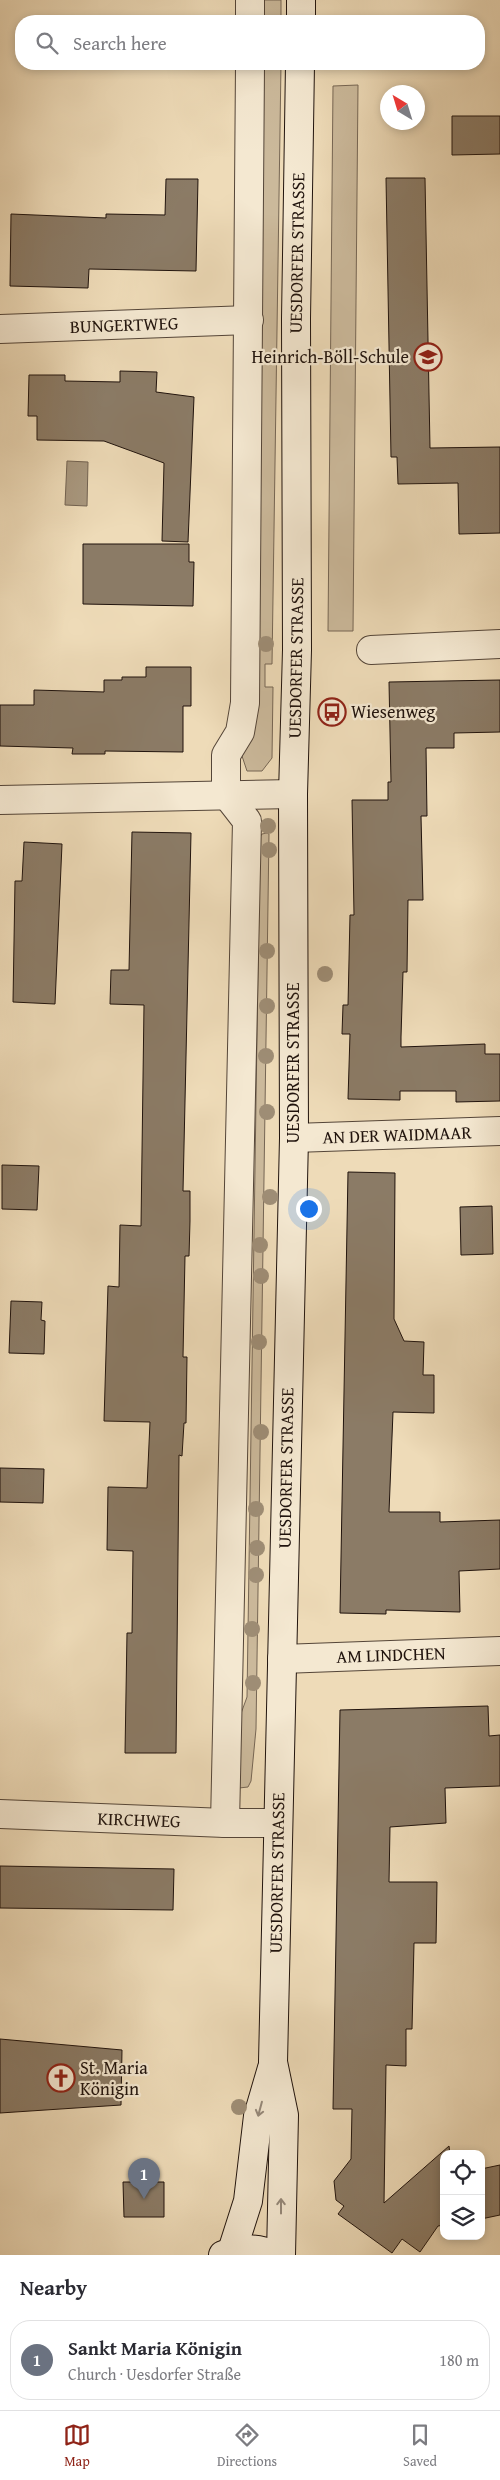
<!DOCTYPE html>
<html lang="en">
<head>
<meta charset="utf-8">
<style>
  :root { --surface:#fff; --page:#f7f7f7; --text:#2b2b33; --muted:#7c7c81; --line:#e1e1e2; --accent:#8f2418 }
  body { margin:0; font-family:"Gentium Book Plus",serif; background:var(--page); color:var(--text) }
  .controls { position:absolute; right:15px; bottom:15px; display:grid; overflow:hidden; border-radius:10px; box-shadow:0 2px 8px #0003 }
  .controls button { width:45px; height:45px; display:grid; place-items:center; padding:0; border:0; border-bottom:1px solid var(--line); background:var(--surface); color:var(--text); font:25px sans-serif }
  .compass { position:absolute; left:380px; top:85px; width:45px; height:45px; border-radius:50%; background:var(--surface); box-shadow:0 2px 8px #0003; rotate:322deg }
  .you { position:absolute; left:308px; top:1208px; width:18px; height:18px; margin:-12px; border:4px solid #fff; border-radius:50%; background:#1a73e8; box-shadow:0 0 0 8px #1a73e833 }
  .badge { display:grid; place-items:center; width:32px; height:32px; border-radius:50%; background:var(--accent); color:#fff; font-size:16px; font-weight:700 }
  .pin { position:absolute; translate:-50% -41px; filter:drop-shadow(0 1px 2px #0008) }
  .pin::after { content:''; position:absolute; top:26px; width:18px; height:15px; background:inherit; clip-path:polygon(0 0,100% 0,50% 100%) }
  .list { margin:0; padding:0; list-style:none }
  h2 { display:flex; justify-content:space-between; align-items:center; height:65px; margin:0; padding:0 20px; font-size:21px }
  h2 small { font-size:16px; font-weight:400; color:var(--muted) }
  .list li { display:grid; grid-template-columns:32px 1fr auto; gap:15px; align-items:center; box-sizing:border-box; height:80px; margin:0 10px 10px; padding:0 10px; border:1px solid var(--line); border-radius:20px }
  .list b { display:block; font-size:19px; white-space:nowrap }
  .list p { margin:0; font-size:16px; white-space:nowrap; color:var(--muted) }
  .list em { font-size:16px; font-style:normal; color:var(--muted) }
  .icon { flex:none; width:28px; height:28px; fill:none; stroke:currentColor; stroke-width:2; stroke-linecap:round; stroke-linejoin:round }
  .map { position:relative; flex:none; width:500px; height:2255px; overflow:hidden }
  .search { position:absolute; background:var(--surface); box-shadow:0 2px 8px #0003; left:15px; right:15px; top:15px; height:55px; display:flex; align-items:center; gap:12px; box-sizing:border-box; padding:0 18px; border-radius:20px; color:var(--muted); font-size:19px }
  .sheet { height:155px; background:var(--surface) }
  nav { display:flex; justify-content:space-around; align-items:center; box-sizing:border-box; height:70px; border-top:1px solid var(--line); background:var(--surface); font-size:14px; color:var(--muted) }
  nav a { display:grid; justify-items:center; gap:2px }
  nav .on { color:var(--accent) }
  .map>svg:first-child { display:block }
</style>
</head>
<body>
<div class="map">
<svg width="500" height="2255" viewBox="0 0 500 2255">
  <rect width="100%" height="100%" fill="#eedbb8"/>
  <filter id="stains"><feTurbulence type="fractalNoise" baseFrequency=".004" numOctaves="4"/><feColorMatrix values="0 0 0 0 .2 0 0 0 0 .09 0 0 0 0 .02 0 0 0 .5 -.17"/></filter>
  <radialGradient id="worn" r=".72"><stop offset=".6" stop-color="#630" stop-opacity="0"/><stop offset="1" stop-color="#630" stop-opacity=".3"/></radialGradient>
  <!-- green -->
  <g fill="#cbb99b" stroke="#766654">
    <rect x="262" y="0" width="19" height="21"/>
    <polygon points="261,64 281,64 272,664 265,664 265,687 273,687 272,758 262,771 247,771 242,756 244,750"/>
    <polygon points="358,85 353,631 328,631 333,86"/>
    <polygon points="267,833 269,834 256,1729 251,1781 248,1787 239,1788 235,1730 247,1697 260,837 262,834"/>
  </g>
  <!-- water -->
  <polygon fill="#a8977e" stroke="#726251" points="67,461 88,462 87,506 65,505"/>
  <!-- building -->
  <g fill="#8b7b66" stroke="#20130d">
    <polygon points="452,116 500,116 500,154 452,155"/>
    <polygon points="386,178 425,178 430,448 500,447 500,533 459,534 458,483 398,484 397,457 391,457"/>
    <polygon points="166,179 198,179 196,271 89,269 88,288 10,286 11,214 106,218 106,214 165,215"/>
    <polygon points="120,371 157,372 156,392 194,397 188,542 162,541 164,463 104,441 37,440 37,416 28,416 29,375 65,375 65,381 120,382"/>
    <polygon points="83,544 189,544 189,562 194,562 193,606 83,604"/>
    <polygon points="146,667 191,667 191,706 183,706 183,752 105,751 105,754 72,754 73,748 0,746 0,705 34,705 34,690 104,692 104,680 122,680 122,677 146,677"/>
    <polygon points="500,680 500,732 454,733 454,748 426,748 427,816 421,816 423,900 408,900 407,972 403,972 401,1037 401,1047 485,1044 485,1054 500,1054 500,1101 456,1102 456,1091 400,1091 400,1100 348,1099 350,1034 342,1034 343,1005 348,1005 350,915 354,915 352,800 388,800 388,782 391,782 389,682"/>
    <polygon points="132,832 191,833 183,1191 190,1191 190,1221 189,1256 185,1256 183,1357 187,1357 186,1423 184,1423 182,1456 179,1455 176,1753 125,1753 127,1633 132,1633 133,1551 107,1550 108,1487 147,1488 150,1422 104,1421 108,1286 119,1287 120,1225 141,1226 144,1005 110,1004 111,970 129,970"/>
    <polygon points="24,842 62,844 55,1004 13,1002 15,881 22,881"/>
    <polygon points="2,1165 39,1166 37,1210 2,1209"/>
    <polygon points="348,1172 395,1173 394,1319 404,1341 424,1342 423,1375 434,1375 434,1413 393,1412 389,1512 440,1512 440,1522 500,1520 500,1569 459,1571 460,1612 386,1610 386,1614 340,1613"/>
    <polygon points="492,1206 493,1254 461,1255 460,1207"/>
    <polygon points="11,1301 42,1302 41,1320 45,1321 44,1354 9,1353"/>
    <polygon points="0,1468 44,1469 43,1503 0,1502"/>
    <polygon points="488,1706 489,1736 500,1735 500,1786 445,1788 446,1823 390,1827 389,1882 437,1882 436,1943 414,1943 412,2029 406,2029 406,2066 386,2065 384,2203 449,2146 450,2154 444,2154 444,2225 438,2226 420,2252 402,2239 392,2253 338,2214 344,2206 336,2200 334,2181 351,2159 352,2109 333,2109 340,1710"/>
    <polygon points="0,1866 174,1869 173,1910 0,1908"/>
    <polygon points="0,2039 122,2050 121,2105 0,2113"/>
    <polygon points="500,2165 500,2215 481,2219 481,2169"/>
    <polygon points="123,2182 164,2182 164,2217 124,2217"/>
  </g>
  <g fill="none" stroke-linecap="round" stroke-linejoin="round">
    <!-- street casing -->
    <g stroke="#544538" stroke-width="30">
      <g id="street">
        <polyline points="250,21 250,0"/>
        <polyline points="0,329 249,320"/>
        <polyline points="371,650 500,644"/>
        <polyline points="0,800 293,794"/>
        <polyline points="294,1138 500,1131"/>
        <polyline points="282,1659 500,1651"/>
        <polyline points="0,1814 225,1823 278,1823"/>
        <polyline points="225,1823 247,821 226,794 226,755 240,732 245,703 250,64"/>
      </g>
    </g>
    <!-- secondary casing -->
    <g stroke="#20130d" stroke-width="30">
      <g id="secondary">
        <polyline points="301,21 301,0"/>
        <polyline points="232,2251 248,2201 258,2116 272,2068"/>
        <path d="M223,2255C239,2248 257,2247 273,2255"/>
        <polyline points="281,2255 284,2115 273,2062 294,1138 293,794 297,650 296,319 300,64"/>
      </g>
    </g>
    <!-- street -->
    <use href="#street" stroke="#f4e8d1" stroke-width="28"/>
    <!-- secondary -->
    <use href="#secondary" stroke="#f4e8d1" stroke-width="28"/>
  </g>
  <!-- trees -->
  <g fill="#9e8d75">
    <circle cx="266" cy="644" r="8"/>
    <circle cx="268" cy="826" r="8"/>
    <circle cx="269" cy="850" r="8"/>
    <circle cx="267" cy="951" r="8"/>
    <circle cx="325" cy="974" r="8"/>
    <circle cx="267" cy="1006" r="8"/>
    <circle cx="266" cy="1056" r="8"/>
    <circle cx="267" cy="1112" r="8"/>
    <circle cx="270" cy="1197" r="8"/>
    <circle cx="260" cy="1245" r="8"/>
    <circle cx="261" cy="1276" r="8"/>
    <circle cx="259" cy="1342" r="8"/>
    <circle cx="261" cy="1432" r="8"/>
    <circle cx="256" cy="1509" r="8"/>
    <circle cx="257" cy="1548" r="8"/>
    <circle cx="256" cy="1575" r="8"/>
    <circle cx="252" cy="1629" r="8"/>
    <circle cx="253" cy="1683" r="8"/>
    <circle cx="239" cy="2107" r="8"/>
  </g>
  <!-- one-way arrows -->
  <defs><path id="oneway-shaft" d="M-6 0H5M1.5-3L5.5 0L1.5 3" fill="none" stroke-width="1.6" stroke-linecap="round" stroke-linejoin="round" transform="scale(1.25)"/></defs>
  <g stroke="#958879">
    <use href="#oneway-shaft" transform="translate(260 2109) rotate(105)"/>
    <use href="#oneway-shaft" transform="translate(281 2206) rotate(-90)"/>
  </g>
  <!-- icons -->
  <defs>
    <g id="school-ring" transform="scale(1.4375)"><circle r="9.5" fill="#f4e8d1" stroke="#8f2418" stroke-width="1.5"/><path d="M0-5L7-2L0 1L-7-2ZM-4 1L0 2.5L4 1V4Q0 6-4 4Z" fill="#8f2418"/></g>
    <g id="bus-ring" transform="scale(1.4375)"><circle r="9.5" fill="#f4e8d1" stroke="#8f2418" stroke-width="1.5"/><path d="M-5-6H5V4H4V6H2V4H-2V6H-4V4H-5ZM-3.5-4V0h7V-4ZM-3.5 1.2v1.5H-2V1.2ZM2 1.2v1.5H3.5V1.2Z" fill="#8f2418"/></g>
    <g id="church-ring" transform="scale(1.4375)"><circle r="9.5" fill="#f4e8d1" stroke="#8f2418" stroke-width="1.5"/><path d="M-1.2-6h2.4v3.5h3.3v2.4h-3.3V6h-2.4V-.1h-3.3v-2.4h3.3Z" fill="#8f2418"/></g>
  </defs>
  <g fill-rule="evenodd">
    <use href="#school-ring" x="428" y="357"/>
    <use href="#bus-ring" x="332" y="712"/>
    <use href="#church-ring" x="61" y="2078"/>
  </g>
  <g text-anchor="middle" stroke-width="4.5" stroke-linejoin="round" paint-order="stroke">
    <!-- street labels -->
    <g font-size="18" fill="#20130d" stroke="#f4e8d1">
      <text transform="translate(297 253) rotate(-89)" y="6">UESDORFER STRASSE</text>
      <text transform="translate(124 325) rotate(-2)" y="6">BUNGERTWEG</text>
      <text transform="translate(296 658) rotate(-89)" y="6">UESDORFER STRASSE</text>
      <text transform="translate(293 1063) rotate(-90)" y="6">UESDORFER STRASSE</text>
      <text transform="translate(397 1135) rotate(-2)" y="6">AN DER WAIDMAAR</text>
      <text transform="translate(286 1468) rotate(-89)" y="6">UESDORFER STRASSE</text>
      <text transform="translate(391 1655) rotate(-2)" y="6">AM LINDCHEN</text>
      <text transform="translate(139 1820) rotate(2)" y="6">KIRCHWEG</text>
      <text transform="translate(277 1873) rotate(-89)" y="6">UESDORFER STRASSE</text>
    </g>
    <!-- poi labels -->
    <g font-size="18" fill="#20130d" stroke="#f4e8d1" text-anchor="start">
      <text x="409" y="363" text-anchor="end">Heinrich-Böll-Schule</text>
      <text x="351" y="718">Wiesenweg</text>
      <text x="80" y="2074">St. Maria<tspan x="80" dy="21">Königin</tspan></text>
    </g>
  </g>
  <rect width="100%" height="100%" filter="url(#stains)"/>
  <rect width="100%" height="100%" fill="url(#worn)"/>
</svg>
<div class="controls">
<button><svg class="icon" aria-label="locate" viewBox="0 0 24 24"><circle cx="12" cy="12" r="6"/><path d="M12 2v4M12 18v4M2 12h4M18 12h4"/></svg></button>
<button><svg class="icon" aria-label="layers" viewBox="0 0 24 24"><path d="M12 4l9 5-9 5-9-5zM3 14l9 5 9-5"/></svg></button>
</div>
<svg class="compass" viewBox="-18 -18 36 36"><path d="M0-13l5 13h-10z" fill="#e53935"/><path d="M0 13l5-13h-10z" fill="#7c7c81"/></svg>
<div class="you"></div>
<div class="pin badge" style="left:144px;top:2199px;background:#6b7280">1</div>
<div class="search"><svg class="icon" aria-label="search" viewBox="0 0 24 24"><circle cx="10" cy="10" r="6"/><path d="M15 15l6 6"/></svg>Search here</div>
</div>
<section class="sheet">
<h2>Nearby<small></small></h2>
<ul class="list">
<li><span class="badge" style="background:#6b7280">1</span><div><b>Sankt Maria Königin</b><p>Church · Uesdorfer Straße</p></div><em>180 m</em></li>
</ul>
</section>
<nav>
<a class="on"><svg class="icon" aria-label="map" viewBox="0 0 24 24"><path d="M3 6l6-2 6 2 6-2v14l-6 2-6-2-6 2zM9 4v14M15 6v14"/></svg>Map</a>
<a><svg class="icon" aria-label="directions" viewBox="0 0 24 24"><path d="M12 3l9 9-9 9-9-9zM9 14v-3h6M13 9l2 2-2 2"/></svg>Directions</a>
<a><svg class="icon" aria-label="saved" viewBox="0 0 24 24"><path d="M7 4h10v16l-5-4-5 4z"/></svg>Saved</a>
</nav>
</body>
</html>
